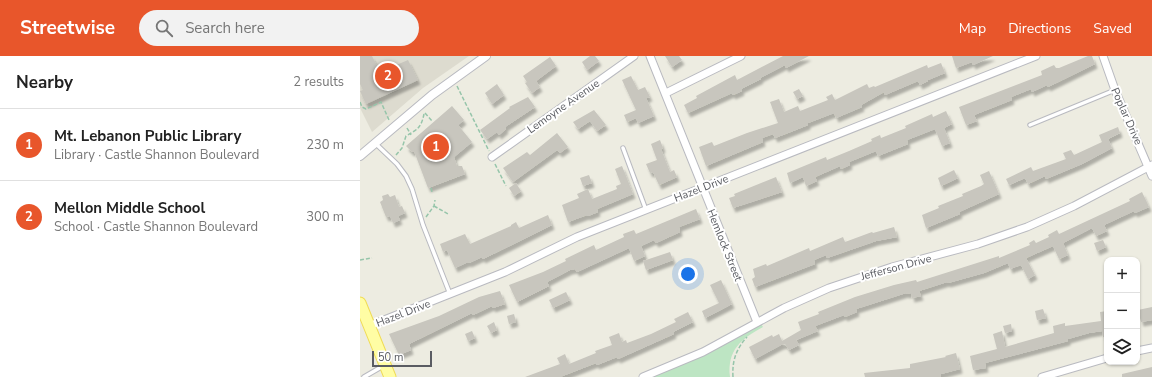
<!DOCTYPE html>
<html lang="en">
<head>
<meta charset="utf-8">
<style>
  :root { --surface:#fff; --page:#f2f2f2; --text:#222; --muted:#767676; --line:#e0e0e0; --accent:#e8562b }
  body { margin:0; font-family:"Nunito Sans",sans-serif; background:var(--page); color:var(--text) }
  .controls { position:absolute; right:12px; bottom:12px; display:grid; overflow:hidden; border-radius:8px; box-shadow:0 1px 3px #0004 }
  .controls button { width:36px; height:36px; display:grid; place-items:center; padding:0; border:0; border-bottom:1px solid var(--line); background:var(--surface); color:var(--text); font:20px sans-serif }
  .scale { position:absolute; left:12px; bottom:10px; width:60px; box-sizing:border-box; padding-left:4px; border:2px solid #5a5c62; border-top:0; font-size:11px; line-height:14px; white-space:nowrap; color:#5a5c62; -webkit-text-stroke:3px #fff; paint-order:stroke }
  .you { position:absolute; left:328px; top:218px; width:14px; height:14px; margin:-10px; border:3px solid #fff; border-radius:50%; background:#1a73e8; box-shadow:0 0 0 6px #1a73e833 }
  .badge { display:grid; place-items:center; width:26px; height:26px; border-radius:50%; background:var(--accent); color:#fff; font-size:13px; font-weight:700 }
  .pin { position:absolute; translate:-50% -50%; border:2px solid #fff; box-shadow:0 1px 4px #0006 }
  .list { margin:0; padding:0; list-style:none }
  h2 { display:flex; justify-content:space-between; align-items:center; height:52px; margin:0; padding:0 16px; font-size:17px }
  h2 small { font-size:13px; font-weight:400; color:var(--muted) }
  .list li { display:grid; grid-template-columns:26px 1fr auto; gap:12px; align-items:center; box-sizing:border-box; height:72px; padding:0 16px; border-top:1px solid var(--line) }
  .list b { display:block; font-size:15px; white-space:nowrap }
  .list p { margin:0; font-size:13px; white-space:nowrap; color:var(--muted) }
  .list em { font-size:13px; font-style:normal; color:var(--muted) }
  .icon { flex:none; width:22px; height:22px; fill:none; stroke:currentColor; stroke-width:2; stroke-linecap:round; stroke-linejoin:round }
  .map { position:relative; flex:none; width:792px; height:321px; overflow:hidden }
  header { display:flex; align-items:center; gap:24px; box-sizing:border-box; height:56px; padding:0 20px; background:var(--accent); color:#fff }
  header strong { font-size:19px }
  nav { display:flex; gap:22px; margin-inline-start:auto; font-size:14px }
  .search { width:280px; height:36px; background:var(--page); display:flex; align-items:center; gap:10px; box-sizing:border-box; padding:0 14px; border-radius:22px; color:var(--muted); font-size:15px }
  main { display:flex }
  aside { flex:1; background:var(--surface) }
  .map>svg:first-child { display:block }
</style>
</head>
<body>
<header>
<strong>Streetwise</strong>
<div class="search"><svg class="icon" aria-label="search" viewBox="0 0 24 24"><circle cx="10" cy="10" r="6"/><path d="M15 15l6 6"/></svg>Search here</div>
<nav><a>Map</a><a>Directions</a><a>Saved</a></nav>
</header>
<main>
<aside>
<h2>Nearby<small>2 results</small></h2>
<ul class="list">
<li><span class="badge">1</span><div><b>Mt. Lebanon Public Library</b><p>Library · Castle Shannon Boulevard</p></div><em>230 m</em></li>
<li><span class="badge">2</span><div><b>Mellon Middle School</b><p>School · Castle Shannon Boulevard</p></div><em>300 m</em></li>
</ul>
</aside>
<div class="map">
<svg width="792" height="321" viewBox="0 0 792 321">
  <defs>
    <filter id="shadow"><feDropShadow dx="2.5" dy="4.5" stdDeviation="1" flood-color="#0004"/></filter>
  </defs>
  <rect width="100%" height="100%" fill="#edece1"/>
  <!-- education -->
  <polygon fill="#dddbcf" points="0,0 109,0 63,32 12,76 0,52"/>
  <!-- green -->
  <path fill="#bde5c3" d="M401,268L403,271C381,283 367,294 370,321H293L344,298Z"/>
  <!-- building -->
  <g fill="#c8c6be" filter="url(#shadow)">
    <polygon points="0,0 12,0 20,16 48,4 58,24 6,48 0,35 3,34 0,28"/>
    <polygon points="230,0 235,0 239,5 227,14 222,6"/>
    <polygon points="305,0 319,0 322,4 312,11"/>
    <polygon points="423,0 449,0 426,12 425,9 400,22 401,23 381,33 382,35 373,39 372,37 328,57 324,49 337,42 336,40 375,19 377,24"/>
    <polygon points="592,0 633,0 613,9 612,6 596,12"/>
    <polygon points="728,0 732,0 735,8 688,31 687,29 672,36 671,33 651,41 652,44 614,59 617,65 606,69 599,51 682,19 681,15 694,9 696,12 699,12"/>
    <polygon points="190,1 196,10 176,25 180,31 172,37 165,27 167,26 163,20"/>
    <polygon points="581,7 585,17 568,24 568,25 560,29 558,25 525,39 524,36 501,49 502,51 476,62 474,57 448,67 448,69 433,75 415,82 413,78 402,82 403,86 346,110 339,91 352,86 354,90 387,77 418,67 410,46 419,43 424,56 438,50 440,55 468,44 466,41 472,38 475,44 507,28 509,32 514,30 515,31 567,9 568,12"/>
    <polygon points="271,20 278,34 285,31 290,41 286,42 294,60 278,67 276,62 267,66 264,59 276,54 262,24"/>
    <polygon points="137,28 144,39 132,48 125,37"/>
    <polygon points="439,33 443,40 437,43 433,36"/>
    <polygon points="168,41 175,51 145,71 146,73 139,79 137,76 127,83 120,74 150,52 149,51"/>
    <polygon points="92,50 104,64 98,69 112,86 94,101 97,110 102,110 105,118 68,132 54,95 52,96 46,90"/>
    <polygon points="234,54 246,69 237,75 230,65 218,73 213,66"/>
    <polygon points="586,55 592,68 584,72 590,87 582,90 575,73 547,84 548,88 518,100 516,95 489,106 490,109 481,113 480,110 455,121 457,125 446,130 443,121 430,127 427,117 466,101 467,104 489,95 512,85 511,83 520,79 521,82 546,72 545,70 572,58 573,61"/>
    <polygon points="758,71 760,77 748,83 752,92 722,108 686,123 685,120 668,128 665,122 649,129 646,123 671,111 673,115 706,103 703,97 711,94 714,99 742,86 739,79"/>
    <polygon points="197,77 208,91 200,97 197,94 153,126 143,112 167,96 170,99"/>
    <polygon points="300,84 303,92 301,93 310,116 314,114 317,121 299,129 293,116 290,117 286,108 297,104 291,88"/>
    <polygon points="262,110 273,138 237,153 238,156 228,160 227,159 208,166 202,149 219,142 217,138 228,133 232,143 257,133 256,130 261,128 255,113"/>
    <polygon points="594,114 598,122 581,130 578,122"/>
    <polygon points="629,115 639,138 599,156 600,158 566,172 562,159 579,152 578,150 603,140 602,138 621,130 624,128 620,119"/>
    <polygon points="229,119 232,127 223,130 220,122"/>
    <polygon points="416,121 422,136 373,152 369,142 375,140 374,138"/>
    <polygon points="156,127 161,135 154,140 149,132"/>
    <polygon points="782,136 789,151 775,157 774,155 744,169 747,175 736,180 732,172 703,187 708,199 699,203 693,190 666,202 675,219 668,223 661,209 650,213 648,207 624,217 588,227 587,226 559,235 561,240 552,242 551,237 547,238 546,237 496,253 497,256 485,261 484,259 455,270 458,275 436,284 439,289 429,294 425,288 421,289 395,303 389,291 412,279 413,281 419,278 422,285 441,274 438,266 459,258 458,256 495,241 534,229 556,224 557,226 639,200 639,202 670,189 669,187 674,184 676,187 689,181 688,179 697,174 699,178 770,145 769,143"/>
    <polygon points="28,138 30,141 35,139 39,151 42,150 45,157 38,160 40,164 33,167 30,160 26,161 20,146 23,144 22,140"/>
    <polygon points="336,153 340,163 319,171 320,176 296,187 294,184 281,190 285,200 274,205 269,192 217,216 215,213 210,214 187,226 189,230 157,246 149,229 183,216 206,205 205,203 234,189 236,194 264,181 263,178 274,174 276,178"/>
    <polygon points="188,159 192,169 123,203 122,201 109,207 108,206 95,212 87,194 83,196 80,188 105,178 110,188 151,170 151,169 156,166 159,172"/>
    <polygon points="534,171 537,181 516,185 467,202 466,199 454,204 455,208 395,231 392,223 395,221 393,213 406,208 407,210 449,192 450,195 483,181 485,186 512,176 513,177"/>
    <polygon points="743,184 746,191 737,195 734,187"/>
    <polygon points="310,196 313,204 286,214 283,205"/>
    <polygon points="361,224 372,248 345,262 342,255 359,247 350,229"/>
    <polygon points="140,235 145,248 133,252 132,250 113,259 112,257 49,288 51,294 39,299 29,278 79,260 119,241"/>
    <polygon points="206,236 210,244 193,252 189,244"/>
    <polygon points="792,251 792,264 781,266 778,254"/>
    <polygon points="683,253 686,262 677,264 675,255"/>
    <polygon points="747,255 747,281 743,281 742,275 729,277 708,283 708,285 625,307 626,312 613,314 610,300 637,293 633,278 642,275 645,291 694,277 693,270 705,267 705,270 741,265 740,256"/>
    <polygon points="328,256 333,266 313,276 314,278 258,303 257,301 237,309 236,307 200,321 165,321 200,308 197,302 205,298 209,308 236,297 235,295 252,289 249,281 259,277 262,286 266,284 267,287 291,278 316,266 314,263"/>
    <polygon points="154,258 156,266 149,268 147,260"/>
    <polygon points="134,266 137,274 131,277 127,270"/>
    <polygon points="651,268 652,275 645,277 643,270"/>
    <polygon points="112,275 115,282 108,285 105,278"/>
    <polygon points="596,297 600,313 581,318 581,321 505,321 504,317 550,312 550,308 586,301 585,300"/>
    <polygon points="792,311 792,321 762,321 762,318"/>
  </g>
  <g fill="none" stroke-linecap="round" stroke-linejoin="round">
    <!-- service casing -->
    <g stroke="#b9bac0" stroke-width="5.5">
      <g id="service">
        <polyline points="670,69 755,34"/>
        <polyline points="16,88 37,108 46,120 52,133 63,169 90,238"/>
        <polyline points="263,92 286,154"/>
        <polyline points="4,321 23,310"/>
      </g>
    </g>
    <!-- minor casing -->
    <g stroke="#b9bac0" stroke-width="9">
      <g id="minor">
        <polyline points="290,0 397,266"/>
        <polyline points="743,0 755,34 792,120"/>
        <polyline points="306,37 381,0"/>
        <polyline points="132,101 274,0"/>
        <polyline points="9,270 145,216 217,181 676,0"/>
        <polyline points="777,295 792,292"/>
        <polyline points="283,321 343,296 424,252 469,232 532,211 618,188 667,171 714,150 792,109"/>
        <polyline points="682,321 747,302"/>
      </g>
    </g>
    <!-- tertiary casing -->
    <g stroke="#b9bac0" stroke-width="10">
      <polyline id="tertiary" points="0,100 72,39 126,0"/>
    </g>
    <!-- primary casing -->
    <g stroke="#f0dc56" stroke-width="13">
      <polyline id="primary" points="0,247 30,321"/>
    </g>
    <!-- path -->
    <g stroke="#96c5aa" stroke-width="1.5" stroke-dasharray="4 2" stroke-linecap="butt">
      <polyline points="97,30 129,95"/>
      <polyline points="0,46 2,51 6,53 21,46 29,64"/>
      <polyline points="65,57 72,65"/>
      <polyline points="47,72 51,79"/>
      <path d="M36,99L42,92L46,80C58,73 61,72 64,58"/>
      <polyline points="135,108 146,130"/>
      <polyline points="71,132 72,136"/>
      <polyline points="74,150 88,158"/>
      <polyline points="66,161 74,150 75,144"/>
      <polyline points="0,204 12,202"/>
      <path d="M373,321C372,305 376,293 387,281"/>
    </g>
    <!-- service -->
    <use href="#service" stroke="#fff" stroke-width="3.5"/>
    <!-- minor -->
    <use href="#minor" stroke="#fff" stroke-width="7"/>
    <!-- tertiary -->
    <use href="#tertiary" stroke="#fff" stroke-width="8"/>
    <!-- primary -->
    <use href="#primary" stroke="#fffda4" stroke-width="11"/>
  </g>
  <g text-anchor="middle" stroke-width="4" stroke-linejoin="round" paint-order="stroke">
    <!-- street labels -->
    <g font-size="11" fill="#5a5c62" stroke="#fff">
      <text transform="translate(203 50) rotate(-35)" y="4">Lemoyne Avenue</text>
      <text transform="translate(767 60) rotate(66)" y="4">Poplar Drive</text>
      <text transform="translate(341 132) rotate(-21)" y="4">Hazel Drive</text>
      <text transform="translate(365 189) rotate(68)" y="4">Hemlock Street</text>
      <text transform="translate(536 211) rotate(-15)" y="4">Jefferson Drive</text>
      <text transform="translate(43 257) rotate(-21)" y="4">Hazel Drive</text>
    </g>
  </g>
</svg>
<div class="controls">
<button>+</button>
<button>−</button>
<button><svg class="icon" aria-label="layers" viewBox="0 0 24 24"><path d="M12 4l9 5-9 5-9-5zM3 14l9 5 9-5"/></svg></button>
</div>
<div class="scale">50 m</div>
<div class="you"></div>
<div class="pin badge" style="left:76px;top:91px">1</div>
<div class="pin badge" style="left:28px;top:20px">2</div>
</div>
</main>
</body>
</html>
